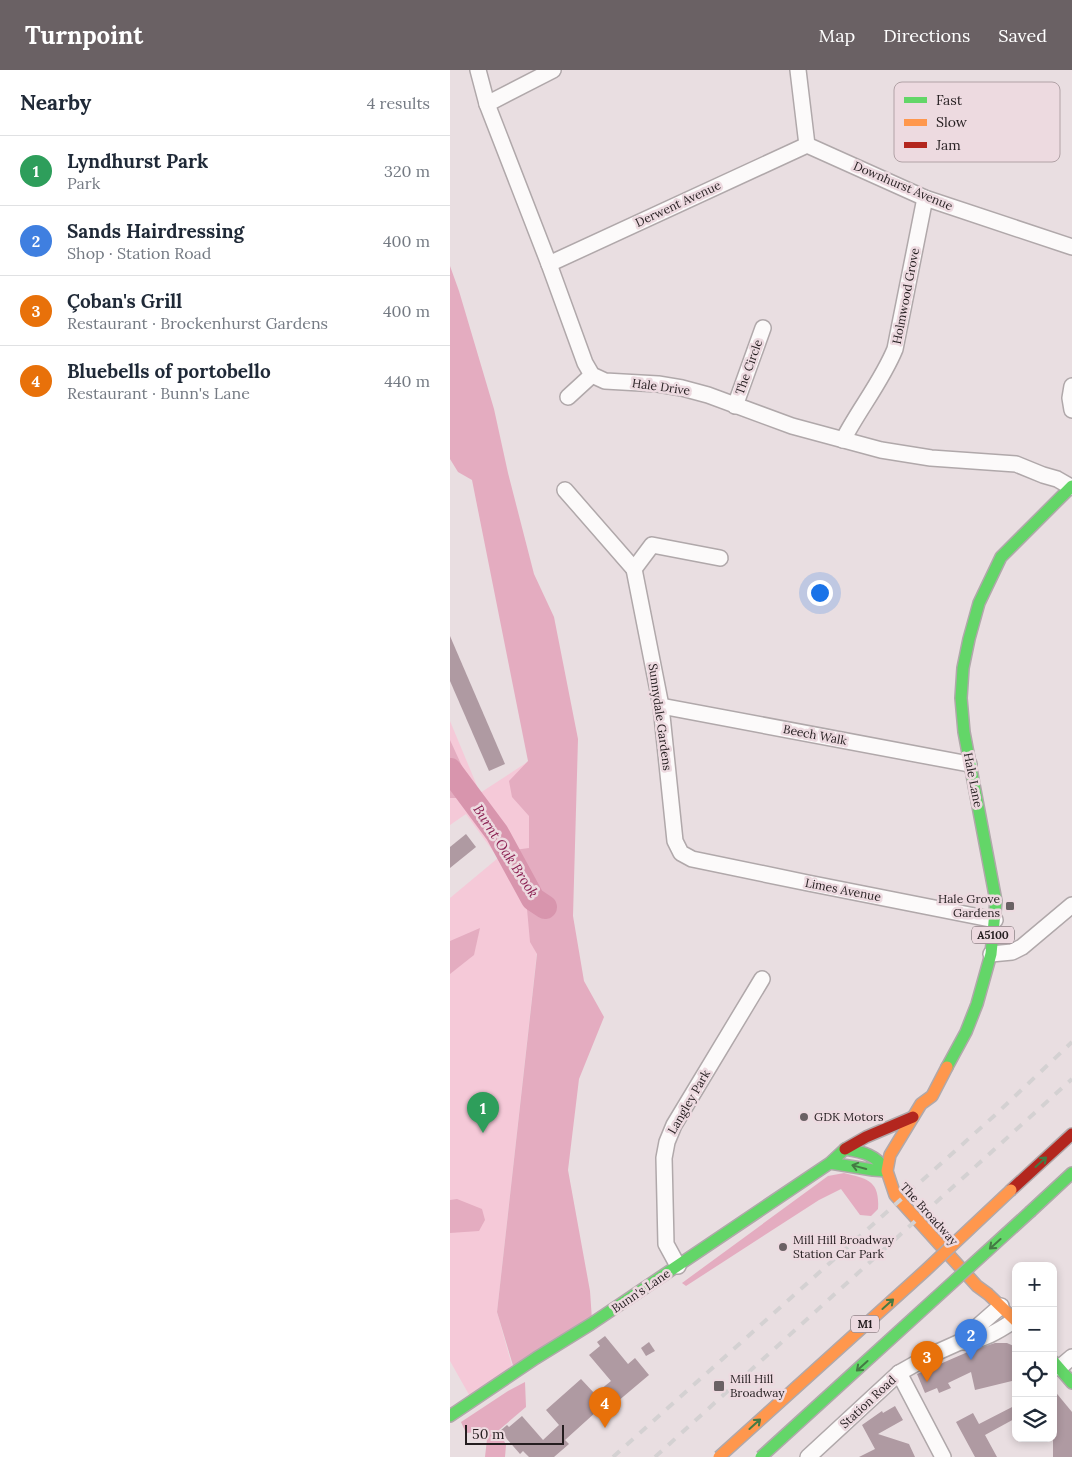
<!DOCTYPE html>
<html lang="en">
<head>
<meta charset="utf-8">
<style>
  :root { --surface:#fff; --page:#f6f6f7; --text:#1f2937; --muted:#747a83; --line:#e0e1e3; --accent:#6a6164 }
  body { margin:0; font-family:Lora,serif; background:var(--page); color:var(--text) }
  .controls { position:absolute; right:15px; bottom:15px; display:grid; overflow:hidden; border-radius:10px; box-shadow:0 2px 8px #0003 }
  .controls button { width:45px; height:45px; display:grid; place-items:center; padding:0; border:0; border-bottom:1px solid var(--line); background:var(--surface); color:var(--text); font:25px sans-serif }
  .scale { position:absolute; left:15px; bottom:12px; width:99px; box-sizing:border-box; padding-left:5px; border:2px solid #251e20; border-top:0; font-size:14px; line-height:18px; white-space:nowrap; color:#251e20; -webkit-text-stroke:4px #eddae0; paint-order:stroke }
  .you { position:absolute; left:369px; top:522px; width:18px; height:18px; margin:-12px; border:4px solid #fff; border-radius:50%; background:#1a73e8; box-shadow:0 0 0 8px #1a73e833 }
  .badge { display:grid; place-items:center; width:32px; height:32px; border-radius:50%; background:var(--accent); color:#fff; font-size:16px; font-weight:700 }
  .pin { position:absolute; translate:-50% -41px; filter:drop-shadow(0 1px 2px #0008) }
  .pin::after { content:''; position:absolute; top:26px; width:18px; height:15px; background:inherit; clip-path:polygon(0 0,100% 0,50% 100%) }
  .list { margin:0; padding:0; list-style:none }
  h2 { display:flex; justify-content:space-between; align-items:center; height:65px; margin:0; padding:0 20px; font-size:21px }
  h2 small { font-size:16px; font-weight:400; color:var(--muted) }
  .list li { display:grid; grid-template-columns:32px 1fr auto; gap:15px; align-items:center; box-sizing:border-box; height:70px; padding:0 20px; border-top:1px solid var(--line) }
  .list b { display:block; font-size:19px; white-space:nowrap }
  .list p { margin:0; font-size:16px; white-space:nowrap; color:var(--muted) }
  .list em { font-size:16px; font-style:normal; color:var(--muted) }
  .icon { flex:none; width:28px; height:28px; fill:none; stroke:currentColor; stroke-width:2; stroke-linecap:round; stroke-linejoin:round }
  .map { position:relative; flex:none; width:622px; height:1387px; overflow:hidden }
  header { display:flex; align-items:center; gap:30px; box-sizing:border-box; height:70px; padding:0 25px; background:var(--accent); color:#fff }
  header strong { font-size:24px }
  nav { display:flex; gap:28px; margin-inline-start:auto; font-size:18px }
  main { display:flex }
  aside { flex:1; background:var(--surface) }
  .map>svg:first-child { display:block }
</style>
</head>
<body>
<header>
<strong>Turnpoint</strong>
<nav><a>Map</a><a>Directions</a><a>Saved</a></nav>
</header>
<main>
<aside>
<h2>Nearby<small>4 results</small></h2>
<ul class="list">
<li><span class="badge" style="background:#2e9e5b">1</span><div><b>Lyndhurst Park</b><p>Park</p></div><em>320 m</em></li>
<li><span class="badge" style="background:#3f7fe0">2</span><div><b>Sands Hairdressing</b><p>Shop · Station Road</p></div><em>400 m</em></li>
<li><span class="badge" style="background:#e8710a">3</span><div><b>Çoban's Grill</b><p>Restaurant · Brockenhurst Gardens</p></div><em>400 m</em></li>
<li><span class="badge" style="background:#e8710a">4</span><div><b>Bluebells of portobello</b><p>Restaurant · Bunn's Lane</p></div><em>440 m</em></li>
</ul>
</aside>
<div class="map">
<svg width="622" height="1387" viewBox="0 0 622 1387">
  <rect width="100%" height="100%" fill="#e9dee1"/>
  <!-- green -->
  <polygon fill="#f5c9d8" points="0,651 30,723 79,691 87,882 47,1242 64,1303 22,1330 0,1291 0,828 48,788 16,744 0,755"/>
  <!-- forest -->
  <g fill="#e4acc0">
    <polygon points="0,196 9,221 44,339 58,403 84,504 104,547 128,669 123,846 134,911 154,947 129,1009 118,1100 140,1221 142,1250 65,1302 47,1242 87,884 80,872 77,839 64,804 36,754 12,728 0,728 0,670 16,705 64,780 79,778 79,746 62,727 59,711 78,691 22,410 8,402 0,389"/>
    <polygon points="30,858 24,885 0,904 0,871"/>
    <path d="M394,1103C417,1109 430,1110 428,1139L421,1146L410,1145L391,1119L369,1130L236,1216L232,1213L378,1106Z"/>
    <polygon points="7,1129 32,1139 35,1150 29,1161 0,1163 0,1130"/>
    <polygon points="75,1312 76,1337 49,1360 56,1375 55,1387 35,1387 37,1369 28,1362 16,1363 11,1352 58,1321"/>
  </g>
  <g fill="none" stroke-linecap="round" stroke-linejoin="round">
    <!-- river -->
    <polyline stroke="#d895ad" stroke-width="24" points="0,700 47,763 83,829 95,837"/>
  </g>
  <!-- building -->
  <g fill="#af9aa2">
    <polygon points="0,566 55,694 39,701 0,611"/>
    <polygon points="16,764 26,777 0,798 0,777"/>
    <polygon points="155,1266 178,1294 185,1288 199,1305 161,1337 157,1332 115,1370 119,1374 104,1387 79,1387 73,1381 70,1384 50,1361 57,1355 59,1357 72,1346 93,1370 109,1355 96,1340 131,1309 145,1324 161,1311 139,1285 150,1276 147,1272"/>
    <polygon points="199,1272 205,1281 196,1286 191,1278"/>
    <polygon points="545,1273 557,1273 566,1277 566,1310 525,1320 521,1302 498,1313 501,1318 489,1323 487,1318 475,1323 467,1304 520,1281"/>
    <polygon points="603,1319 622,1342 622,1387 603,1387"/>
    <polygon points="566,1335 566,1348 535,1365 547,1387 525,1387 506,1352 523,1343 529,1354"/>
    <polygon points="445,1336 453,1350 428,1364 459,1374 465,1387 409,1387 425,1379 412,1355 432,1341 433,1343"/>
  </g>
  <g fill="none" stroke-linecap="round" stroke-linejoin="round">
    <!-- street casing -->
    <g stroke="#b0a8aa" stroke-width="18">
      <g id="street">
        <polyline points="28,0 37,34 99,194 135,293 142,305 155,311 208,314 232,318 258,325 342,356 431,380 481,388 566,394 593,405 607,409 621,417"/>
        <polyline points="348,0 357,75 475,128 622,177"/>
        <polyline points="37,34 103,0"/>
        <polyline points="99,194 357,75"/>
        <polyline points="622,316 620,328 622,340"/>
        <polyline points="118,327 142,305"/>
        <polyline points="285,336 313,258"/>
        <path d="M393,370C409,339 432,311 445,279L475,128"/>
        <polyline points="115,420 184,499"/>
        <polyline points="184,499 211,636 225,771 231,783 242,789 358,813 545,850"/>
        <polyline points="184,499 202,475 270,488"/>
        <polyline points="211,636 519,694"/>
        <polyline points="541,884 562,882 572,877 622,835"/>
        <polyline points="228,1196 216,1174 214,1088 217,1072 224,1055 312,909"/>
        <path d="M512,1272C531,1272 550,1260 565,1250"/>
        <polyline points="609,1298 622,1287"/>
        <polyline points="449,1303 493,1387"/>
        <polyline points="358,1387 449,1303 481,1285 510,1272 551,1236"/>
      </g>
    </g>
    <!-- fast casing -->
    <g stroke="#b0a8aa" stroke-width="14">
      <g id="fast">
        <polyline points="497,997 516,962 527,934 541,884 546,831 514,662 511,628 513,598 519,569 529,533 551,487 622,416"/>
        <polyline points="581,1141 622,1103"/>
        <polyline points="603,1291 622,1313"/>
        <path d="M0,1346L86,1288L141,1254L380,1093L395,1079C414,1082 426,1085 437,1101L423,1100L380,1093"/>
      </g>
    </g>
    <!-- slow casing -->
    <g stroke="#b0a8aa" stroke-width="14">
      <polyline id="slow" points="497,997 482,1026 471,1034 440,1085 437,1101 445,1125 527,1216 538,1224 566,1251"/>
    </g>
    <!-- jam casing -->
    <g stroke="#b0a8aa" stroke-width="14">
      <g id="jam">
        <polyline points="395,1079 416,1067 463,1047"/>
        <polyline points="561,1120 622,1064"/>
      </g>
    </g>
    <!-- street -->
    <use href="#street" stroke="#fcfafa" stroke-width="15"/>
    <!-- fast -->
    <use href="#fast" stroke="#63d668" stroke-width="11"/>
    <!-- slow -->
    <use href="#slow" stroke="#ff974d" stroke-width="11"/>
    <!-- jam -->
    <use href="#jam" stroke="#b3261e" stroke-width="11"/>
    <!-- rail -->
    <g stroke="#d4d1d2" stroke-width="4" stroke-dasharray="9 9" stroke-linecap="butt">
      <polyline points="163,1387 544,1046 622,972"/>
      <polyline points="205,1387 622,1009"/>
    </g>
    <!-- fast-bridge casing -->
    <g stroke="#b0a8aa" stroke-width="14" stroke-linecap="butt">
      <polyline id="fast-bridge" points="311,1387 581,1141"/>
    </g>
    <!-- slow-bridge casing -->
    <g stroke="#b0a8aa" stroke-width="14" stroke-linecap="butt">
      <polyline id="slow-bridge" points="269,1387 476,1200 561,1120"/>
    </g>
    <!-- fast-bridge -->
    <use href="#fast-bridge" stroke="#63d668" stroke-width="11"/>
    <!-- slow-bridge -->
    <use href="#slow-bridge" stroke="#ff974d" stroke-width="11"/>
  </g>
  <!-- one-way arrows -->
  <defs><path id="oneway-shaft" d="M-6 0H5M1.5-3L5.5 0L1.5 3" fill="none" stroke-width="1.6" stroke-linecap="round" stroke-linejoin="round" transform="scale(1.25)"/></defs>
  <g stroke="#447a44">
    <use href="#oneway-shaft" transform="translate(591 1092) rotate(-42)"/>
    <use href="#oneway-shaft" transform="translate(409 1097) rotate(-165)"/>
    <use href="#oneway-shaft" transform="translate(545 1174) rotate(138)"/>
    <use href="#oneway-shaft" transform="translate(438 1234) rotate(-42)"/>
    <use href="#oneway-shaft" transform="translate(412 1296) rotate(138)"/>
    <use href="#oneway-shaft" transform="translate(305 1354) rotate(-42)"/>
  </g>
  <!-- markers -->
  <g fill="#6a6164" stroke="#eddae0" stroke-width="2">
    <rect x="555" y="831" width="10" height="10" rx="2.5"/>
    <circle cx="354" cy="1047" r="5"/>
    <circle cx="333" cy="1177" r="5"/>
    <rect x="263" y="1310" width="12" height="12" rx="2.5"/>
  </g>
  <g text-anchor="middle" stroke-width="5" stroke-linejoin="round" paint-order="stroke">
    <!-- shield labels -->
    <g fill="#eddae0" stroke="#61565a" stroke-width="1">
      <rect x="522" y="856.5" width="42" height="17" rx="4"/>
      <rect x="401" y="1245.5" width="28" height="17" rx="4"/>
    </g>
    <g font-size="11" font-weight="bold" fill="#251e20">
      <text x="543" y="869">A5100</text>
      <text x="415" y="1258">M1</text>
    </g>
    <!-- street labels -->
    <g font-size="12" fill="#251e20" stroke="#eddae0">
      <text transform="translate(453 116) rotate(23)" y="4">Downhurst Avenue</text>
      <text transform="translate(228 134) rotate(-25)" y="4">Derwent Avenue</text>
      <text transform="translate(456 226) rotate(-79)" y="4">Holmwood Grove</text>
      <text transform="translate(299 297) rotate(-70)" y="4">The Circle</text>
      <text transform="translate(211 317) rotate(8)" y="4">Hale Drive</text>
      <text transform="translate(210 647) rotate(82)" y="4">Sunnydale Gardens</text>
      <text transform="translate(365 665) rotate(11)" y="4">Beech Walk</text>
      <text transform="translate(523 710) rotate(79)" y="4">Hale Lane</text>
      <text transform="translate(393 820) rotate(11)" y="4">Limes Avenue</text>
      <text transform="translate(239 1032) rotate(-60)" y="4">Langley Park</text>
      <text transform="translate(479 1144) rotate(48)" y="4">The Broadway</text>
      <text transform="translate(191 1221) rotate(-34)" y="4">Bunn's Lane</text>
      <text transform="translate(418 1332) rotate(-43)" y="4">Station Road</text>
    </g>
    <!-- poi labels -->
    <g font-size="12" fill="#251e20" stroke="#eddae0" text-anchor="start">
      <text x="550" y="833" text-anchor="end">Hale Grove<tspan x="550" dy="14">Gardens</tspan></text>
      <text x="364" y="1051">GDK Motors</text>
      <text x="343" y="1174">Mill Hill Broadway<tspan x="343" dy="14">Station Car Park</tspan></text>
      <text x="280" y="1313">Mill Hill<tspan x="280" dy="14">Broadway</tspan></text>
    </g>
    <!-- water labels -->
    <g font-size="14" font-style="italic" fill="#8a1e50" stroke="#eddae0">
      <text transform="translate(56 781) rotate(57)" y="5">Burnt Oak Brook</text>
    </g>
  </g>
  <!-- legend -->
  <rect x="444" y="12" width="166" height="80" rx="8" fill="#eddae0" stroke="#b1a2a6" stroke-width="1"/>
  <rect x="454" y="27" width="23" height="6" fill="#63d668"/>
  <rect x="454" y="49" width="23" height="7" fill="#ff974d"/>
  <rect x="454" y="72" width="23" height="6" fill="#b3261e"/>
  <g font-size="14" fill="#251e20">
    <text x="486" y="35">Fast</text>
    <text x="486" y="57">Slow</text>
    <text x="486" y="80">Jam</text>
  </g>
</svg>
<div class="controls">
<button>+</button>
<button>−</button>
<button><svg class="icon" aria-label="locate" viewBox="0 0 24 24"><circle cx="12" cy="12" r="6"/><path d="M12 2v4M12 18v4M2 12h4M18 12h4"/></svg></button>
<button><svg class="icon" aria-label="layers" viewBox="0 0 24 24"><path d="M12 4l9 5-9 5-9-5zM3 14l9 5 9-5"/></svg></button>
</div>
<div class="scale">50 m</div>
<div class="you"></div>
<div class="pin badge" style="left:33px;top:1063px;background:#2e9e5b">1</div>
<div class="pin badge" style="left:521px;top:1290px;background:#3f7fe0">2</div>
<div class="pin badge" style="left:477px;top:1312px;background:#e8710a">3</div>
<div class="pin badge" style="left:155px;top:1358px;background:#e8710a">4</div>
</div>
</main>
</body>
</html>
